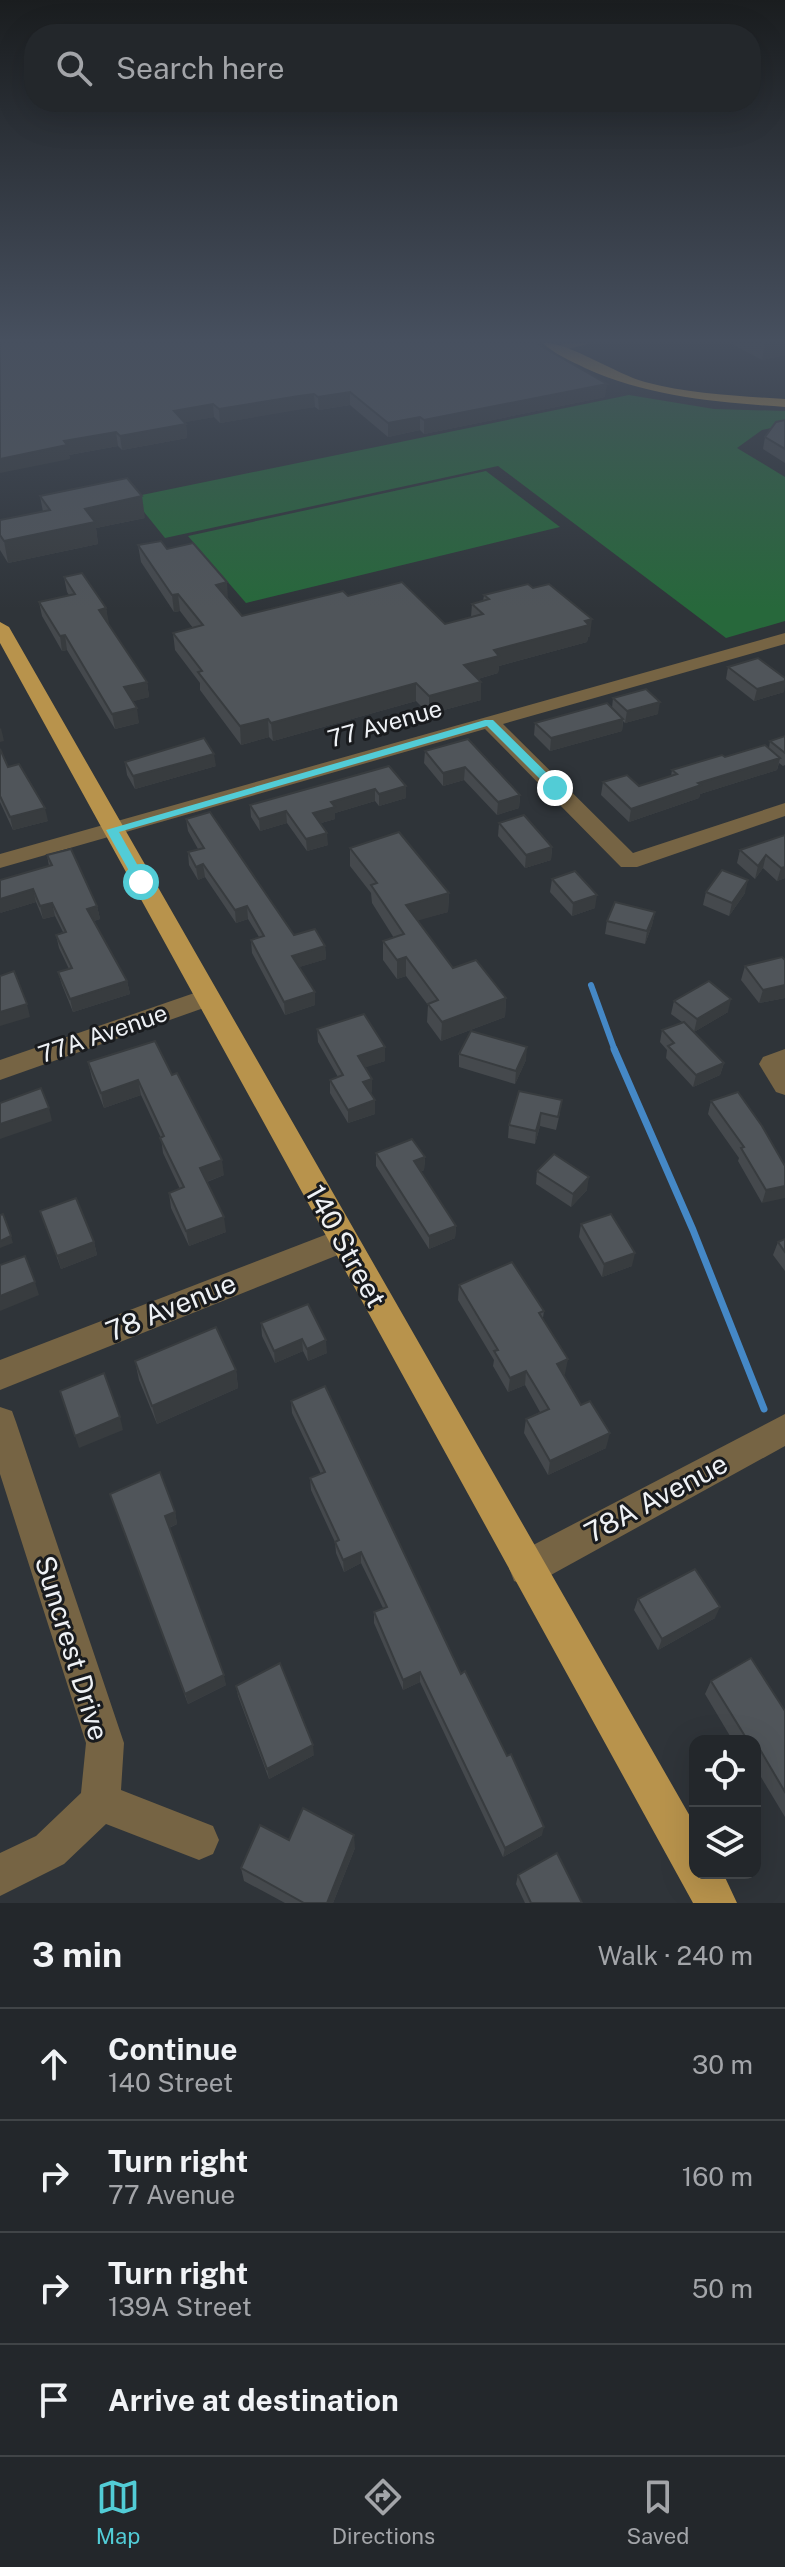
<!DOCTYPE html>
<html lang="en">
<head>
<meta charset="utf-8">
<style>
  :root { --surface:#23272b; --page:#2f3337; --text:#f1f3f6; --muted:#a3a5a9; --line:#404447; --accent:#52ccd6 }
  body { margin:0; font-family:"Public Sans",sans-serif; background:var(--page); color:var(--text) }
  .controls { position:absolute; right:24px; bottom:24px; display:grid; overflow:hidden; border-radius:16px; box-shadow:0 8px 32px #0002 }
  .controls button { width:72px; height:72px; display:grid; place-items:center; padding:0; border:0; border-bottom:2px solid var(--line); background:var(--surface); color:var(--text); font:40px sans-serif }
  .stop { position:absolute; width:24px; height:24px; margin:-18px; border:6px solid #52ccd6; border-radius:50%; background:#fff }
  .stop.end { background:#52ccd6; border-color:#fff; box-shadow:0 2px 8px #0008 }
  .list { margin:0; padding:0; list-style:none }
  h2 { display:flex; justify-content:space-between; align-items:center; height:104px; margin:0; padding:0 32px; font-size:34px }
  h2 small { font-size:26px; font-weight:400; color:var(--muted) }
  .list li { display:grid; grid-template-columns:52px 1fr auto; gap:24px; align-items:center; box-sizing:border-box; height:112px; padding:0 32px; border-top:2px solid var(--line) }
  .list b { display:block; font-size:30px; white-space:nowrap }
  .list p { margin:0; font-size:26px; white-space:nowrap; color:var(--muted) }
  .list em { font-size:26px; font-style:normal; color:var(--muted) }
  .icon { flex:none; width:44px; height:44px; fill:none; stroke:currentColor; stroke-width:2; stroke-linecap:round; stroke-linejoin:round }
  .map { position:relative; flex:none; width:785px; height:1903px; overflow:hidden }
  .search { position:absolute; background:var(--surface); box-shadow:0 8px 32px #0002; left:24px; right:24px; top:24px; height:88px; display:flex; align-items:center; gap:20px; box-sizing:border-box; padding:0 28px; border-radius:32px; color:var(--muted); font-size:30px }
  .sheet { height:552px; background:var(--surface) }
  nav { display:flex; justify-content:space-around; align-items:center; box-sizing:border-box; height:112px; border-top:2px solid var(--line); background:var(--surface); font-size:22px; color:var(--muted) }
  nav a { display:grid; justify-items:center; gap:4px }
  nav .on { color:var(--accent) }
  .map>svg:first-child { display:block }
</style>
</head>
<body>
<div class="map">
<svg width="785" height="1903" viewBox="0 0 785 1903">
  <rect width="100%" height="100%" fill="#2f3439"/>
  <!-- green -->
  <g fill="#27683b">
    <polygon points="629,395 714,409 785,411 785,425 762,430 737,448 785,477 785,621 726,638 498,466 165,538 132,497"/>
    <polygon points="486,471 560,527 246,603 188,536"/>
  </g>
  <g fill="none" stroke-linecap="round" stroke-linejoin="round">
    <!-- stream-far1 -->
    <polyline stroke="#4588c6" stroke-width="6" points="591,985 615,1051"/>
    <!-- stream -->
    <polyline stroke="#4588c6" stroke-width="7" points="614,1049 693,1230 764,1409"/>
    <!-- minor -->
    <g fill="#766444" fill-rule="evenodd">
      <polygon points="566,343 591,343 557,352 551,348"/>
      <polygon points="785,633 785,644 503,724 633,853 785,803 785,816 637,867 621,867 485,729 0,868 0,854"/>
      <polygon points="206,989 215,992 218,998 215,1004 0,1080 0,1060"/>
      <polygon points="785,1049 785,1095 776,1092 759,1064 763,1057"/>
      <polygon points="343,1228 353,1231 358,1240 353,1249 0,1390 0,1360"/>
      <polygon points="0,1407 12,1411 16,1422 124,1743 121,1790 213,1826 219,1840 213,1854 199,1860 106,1824 64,1864 0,1896 0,1853 36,1836 81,1793 86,1743 0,1474"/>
      <polygon points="785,1414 785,1446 540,1581 527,1586 514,1581 509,1568 514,1555"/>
    </g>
    <!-- major -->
    <g fill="#b8934c" fill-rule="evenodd">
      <path d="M543,343C567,341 616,374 645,382C690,394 738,396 785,399V407C716,402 649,397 585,368C571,361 554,354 543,343Z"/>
      <polygon points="0,622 9,627 695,1825 695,1873 723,1873 737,1903 693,1903 0,643"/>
    </g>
  </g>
  <!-- wall -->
  <g fill="#45494d">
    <polygon points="0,343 605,397 424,434 420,430 388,437 350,405 319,410 315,407 300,409 220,423 214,417 184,422 186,424 187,438 122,450 118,446 69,455 70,459"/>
    <polygon points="730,343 785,343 785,355 762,360"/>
    <polygon points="785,420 785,463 763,449 765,437"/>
    <polygon points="40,496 145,518 96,528 98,544 8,563 0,550 0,520 43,512"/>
    <polygon points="138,545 167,549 228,599 242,616 348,596 445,624 471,617 472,604 483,601 484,595 590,636 588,637 587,642 499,666 498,673 478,679 481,682 481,700 429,714 416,701 273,741 269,737 241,745 200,690 200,683 175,650 173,633 193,628 180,611 174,612 141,562"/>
    <polygon points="64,577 106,608 108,623 147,682 149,697 133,701 139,723 115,729 67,650 62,651 42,616 39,602 69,595 67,592"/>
    <polygon points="728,667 785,678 784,692 754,701 726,679"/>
    <polygon points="613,698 658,714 625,723 623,721 622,731 550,751 534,735 535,723 612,708"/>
    <polygon points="785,736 785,765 783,766 779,763 777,770 700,794 699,798 629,822 601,795 603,782 639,786 671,776 672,770 769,748 770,741"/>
    <polygon points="468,739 520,795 519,808 497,815 464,780 443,786 424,763 425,751"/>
    <polygon points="0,749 8,767 48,821 13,830 0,802"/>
    <polygon points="125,762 216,766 135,789 127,775"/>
    <polygon points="389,766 406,798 379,806 375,801 335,813 335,819 321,823 328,845 307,851 287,823 260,831 251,817 250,805"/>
    <polygon points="186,819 294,935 325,946 326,959 299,967 315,992 315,1005 285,1015 252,953 251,940 259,937 248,919 236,923 205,877 198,880 189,865 188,852 198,849 188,831"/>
    <polygon points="499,823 552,847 551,860 525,868 498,836"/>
    <polygon points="785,835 785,878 777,881 763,868 755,879 737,863 740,850"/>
    <polygon points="350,848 449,893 448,912 417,920 453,968 506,998 505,1017 441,1041 427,1022 428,1005 406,976 397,979 383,960 383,941 394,938 372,903 371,893 350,866"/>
    <polygon points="47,855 97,906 100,919 94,921 127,981 130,994 73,1012 62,985 58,972 69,969 59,948 56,935 63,932 55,916 43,919 36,902 0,913 49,866"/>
    <polygon points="552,879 595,908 572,916 550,892"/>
    <polygon points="706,892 745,893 729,916 703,905"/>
    <polygon points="655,912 652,925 645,944 605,934 607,921"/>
    <polygon points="785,960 785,998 759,1003 741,980 745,966"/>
    <polygon points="674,1001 728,1012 694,1032 724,1063 720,1075 693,1087 666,1058 667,1050 660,1042 662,1030 682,1022 671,1014"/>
    <polygon points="317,1029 385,1061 365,1067 372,1079 372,1092 370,1093 375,1114 348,1123 330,1093 330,1080 338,1077 318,1042"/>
    <polygon points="459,1054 526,1060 515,1084 459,1067"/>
    <polygon points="88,1062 172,1075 224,1175 207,1182 226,1232 189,1246 171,1208 169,1193 180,1189 163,1153 161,1138 141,1095 104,1108 92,1078"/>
    <polygon points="519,1091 560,1113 556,1130 540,1126 535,1144 508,1138 509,1125"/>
    <polygon points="711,1101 785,1166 762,1203 738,1161 739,1158 708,1114"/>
    <polygon points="376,1153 425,1157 424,1170 420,1172 456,1226 455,1238 429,1249 376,1166"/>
    <polygon points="537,1171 587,1190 571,1207 536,1184"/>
    <polygon points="40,1211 94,1242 97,1255 61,1269"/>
    <polygon points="581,1224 632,1266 602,1277 579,1237"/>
    <polygon points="785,1239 785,1271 773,1255 778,1242"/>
    <polygon points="459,1285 544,1311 543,1318 565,1374 563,1375 606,1448 548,1475 524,1433 526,1419 540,1412 525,1385 508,1392 493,1366 494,1360 458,1300"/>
    <polygon points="308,1304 327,1353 308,1361 303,1351 275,1363 262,1336 261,1323"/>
    <polygon points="135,1361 236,1370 238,1388 157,1424 139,1380"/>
    <polygon points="291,1401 461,1674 542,1835 503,1857 420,1682 403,1690 374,1623 374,1612 383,1608 361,1563 344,1572 336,1553 335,1542 311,1490 310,1478 321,1474 292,1413"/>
    <polygon points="110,1494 175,1512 177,1524 169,1528 226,1685 188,1704"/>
    <polygon points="638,1599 715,1618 658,1650 634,1610"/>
    <polygon points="711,1681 785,1711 785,1817 755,1767 755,1741 733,1741 705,1694"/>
    <polygon points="236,1686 314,1755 269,1779 238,1696"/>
    <polygon points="289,1840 355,1848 333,1903 285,1903 244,1881 241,1868"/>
    <polygon points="518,1875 582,1903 525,1903 516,1884"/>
  </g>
  <!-- shaded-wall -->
  <g fill="#383c3f">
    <polygon points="765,343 785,343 785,355 762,360"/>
    <polygon points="607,384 605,397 424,434 424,420"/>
    <polygon points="350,392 350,405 319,410 318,397"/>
    <polygon points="314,394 315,407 220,423 219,409"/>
    <polygon points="213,404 214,417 176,424 174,411"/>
    <polygon points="420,417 420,430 388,437 388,423"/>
    <polygon points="186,424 187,438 122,450 120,436"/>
    <polygon points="116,432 118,446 69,455 70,459 0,473 0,459 64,441"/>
    <polygon points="142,496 145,518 96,528 98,544 8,563 4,541 85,509"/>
    <polygon points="227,582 228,599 216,585"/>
    <polygon points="178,594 180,611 174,612 172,595"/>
    <polygon points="106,608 109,623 101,625 99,610"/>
    <polygon points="592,619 590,636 588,637 587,642 499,666 498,673 464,683 464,665 494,650"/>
    <polygon points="65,635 67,650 62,651 60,636"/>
    <polygon points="785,681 784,692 754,701 757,689"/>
    <polygon points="147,682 149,697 127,703 124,687"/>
    <polygon points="481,682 481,700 429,714 429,696"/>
    <polygon points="416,683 416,701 273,741 271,723"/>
    <polygon points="660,702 658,714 625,723 627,711"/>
    <polygon points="137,708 139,723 115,729 112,714"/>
    <polygon points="268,719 269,737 241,745 240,726"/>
    <polygon points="623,719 622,731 550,751 551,738"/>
    <polygon points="1,728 4,741 0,742 0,729"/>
    <polygon points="214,754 216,766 135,789 133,776"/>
    <polygon points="780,758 777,770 700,794 699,798 629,822 631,809 698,783"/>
    <polygon points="465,767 464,780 443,786 443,773"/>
    <polygon points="406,786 406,798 379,806 379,794"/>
    <polygon points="375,789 375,801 335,813 335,819 314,825 313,813 331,802"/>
    <polygon points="520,795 519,808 497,815 498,802"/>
    <polygon points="45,808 48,821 13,830 10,817"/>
    <polygon points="286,811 287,823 260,831 259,819"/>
    <polygon points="327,833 328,845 307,851 306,839"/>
    <polygon points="552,847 551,860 525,868 526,855"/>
    <polygon points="766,855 763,868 755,879 758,866"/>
    <polygon points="203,864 205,877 198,880 196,867"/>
    <polygon points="785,867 785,878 777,881 781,868"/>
    <polygon points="748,880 745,893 729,916 732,903"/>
    <polygon points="33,889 36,902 0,913 0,899"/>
    <polygon points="449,893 448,912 406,924 406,905"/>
    <polygon points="597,895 595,908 572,916 573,903"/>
    <polygon points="52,903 55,916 43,919 40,906"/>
    <polygon points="97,906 100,919 90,922 87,909"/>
    <polygon points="247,906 248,919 236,923 235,910"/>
    <polygon points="655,912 652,925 645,944 647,931"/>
    <polygon points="325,946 326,959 293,969 292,956"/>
    <polygon points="406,957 406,976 397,979 397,960"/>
    <polygon points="127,981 130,994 73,1012 70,999"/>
    <polygon points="785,985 785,998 759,1003 763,990"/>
    <polygon points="315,992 315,1005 285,1015 284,1002"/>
    <polygon points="506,998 505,1017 441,1041 442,1022"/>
    <polygon points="731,999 728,1012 694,1032 697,1019"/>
    <polygon points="27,1004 30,1017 0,1026 0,1012"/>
    <polygon points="385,1047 385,1061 358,1070 358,1056"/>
    <polygon points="527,1047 526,1060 515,1084 516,1071"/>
    <polygon points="724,1063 720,1075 693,1087 696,1075"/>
    <polygon points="372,1079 372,1092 363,1095 363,1082"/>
    <polygon points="138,1080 141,1095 104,1108 101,1093"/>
    <polygon points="375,1100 375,1114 348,1123 348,1110"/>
    <polygon points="49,1108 52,1121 0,1139 0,1124"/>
    <polygon points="541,1113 540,1126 535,1144 536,1131"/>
    <polygon points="425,1157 424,1170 413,1174 414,1161"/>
    <polygon points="222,1160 224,1175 203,1183 200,1168"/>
    <polygon points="589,1177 587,1190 571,1207 573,1194"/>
    <polygon points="785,1186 785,1198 762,1203 766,1190"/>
    <polygon points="224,1217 226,1232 189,1246 186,1231"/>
    <polygon points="456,1226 455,1238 429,1249 429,1236"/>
    <polygon points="11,1236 13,1243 0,1248 0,1241"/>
    <polygon points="94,1242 97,1255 61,1269 57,1256"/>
    <polygon points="635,1253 632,1266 602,1277 604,1264"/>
    <polygon points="35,1282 39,1295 0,1311 0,1296"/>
    <polygon points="302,1339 303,1351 275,1363 274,1351"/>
    <polygon points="326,1340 327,1353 308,1361 307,1349"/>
    <polygon points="568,1359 565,1374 555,1379 557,1364"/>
    <polygon points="236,1370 238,1388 157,1424 152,1406"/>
    <polygon points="526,1371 525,1385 508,1392 510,1378"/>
    <polygon points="120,1417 123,1430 79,1448 75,1436"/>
    <polygon points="610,1433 606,1448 548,1475 550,1461"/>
    <polygon points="175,1512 177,1524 168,1528 165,1516"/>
    <polygon points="361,1552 361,1563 344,1572 343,1560"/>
    <polygon points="720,1607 715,1618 658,1650 662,1639"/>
    <polygon points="420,1672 420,1682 403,1690 403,1680"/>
    <polygon points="224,1675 226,1685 188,1704 185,1694"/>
    <polygon points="313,1745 314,1755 269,1779 267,1769"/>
    <polygon points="544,1827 542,1835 503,1857 505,1848"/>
    <polygon points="354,1835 355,1848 333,1903 327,1903"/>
  </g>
  <!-- building -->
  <g fill="#50555a" stroke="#383c3f" stroke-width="2">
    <polygon points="0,343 536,343 607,384 424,420 420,417 388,423 350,392 318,397 314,394 299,396 219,409 213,404 174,411 186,424 120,436 116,432 64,441 67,445 0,459"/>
    <polygon points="785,420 785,449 765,437 776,422"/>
    <polygon points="127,478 142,496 85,509 95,522 4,541 0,535 0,520 50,510 40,496"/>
    <polygon points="161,541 167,549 193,543 227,582 216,585 242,616 343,591 348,596 402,582 445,624 483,614 472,604 489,599 484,595 528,584 533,588 549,584 592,619 585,621 589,625 494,650 499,656 464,665 481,682 429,696 416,683 271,723 268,719 240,726 198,672 202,671 173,633 203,625 178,594 172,595 138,545"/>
    <polygon points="82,573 106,608 99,610 147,682 124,687 137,708 112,714 65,635 60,636 39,602 75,594 64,577"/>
    <polygon points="758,658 785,678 785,681 757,689 728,667"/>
    <polygon points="646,689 660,702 627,711 613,698"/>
    <polygon points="607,703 623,719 551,738 535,723"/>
    <polygon points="785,736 785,753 770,741"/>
    <polygon points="204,738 214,754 133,776 125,762"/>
    <polygon points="468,739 520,795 498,802 465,767 443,773 425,751"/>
    <polygon points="765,745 780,758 698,783 701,785 631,809 603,782 627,775 639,786 677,774 672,770 722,755 725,757"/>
    <polygon points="0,749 8,767 19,764 45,808 10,817 0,796"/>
    <polygon points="389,766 406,786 379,794 375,789 331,802 335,807 313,813 327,833 306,839 286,811 259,819 250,805"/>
    <polygon points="210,812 294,935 315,929 325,946 292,956 315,992 284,1002 251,940 264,936 247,906 235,910 203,864 196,867 188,852 204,848 186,819"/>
    <polygon points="524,815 552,847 526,855 499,823"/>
    <polygon points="399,832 449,893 406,905 453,968 476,960 506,998 442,1022 428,1004 438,1000 406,957 397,960 383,941 404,934 371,885 377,883 350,848"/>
    <polygon points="785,835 785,867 781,868 766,855 758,866 740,850"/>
    <polygon points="71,849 97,906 87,909 127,981 70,999 58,972 72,968 56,935 66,932 52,903 40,906 33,889 0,899 0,880 52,865 47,855"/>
    <polygon points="722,870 748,880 732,903 706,892"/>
    <polygon points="575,871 597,895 573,903 552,879"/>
    <polygon points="615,902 655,912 647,931 607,921"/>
    <polygon points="782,957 785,960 785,985 763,990 745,966"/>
    <polygon points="14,971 27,1004 0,1012 0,976"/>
    <polygon points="709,981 731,999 697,1019 674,1001"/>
    <polygon points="364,1014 385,1047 358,1056 372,1079 363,1082 375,1100 348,1110 330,1080 343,1075 317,1029"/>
    <polygon points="684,1022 724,1063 696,1075 668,1046 674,1043 662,1030"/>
    <polygon points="471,1031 527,1047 516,1071 459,1054"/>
    <polygon points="155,1041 172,1075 177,1073 222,1160 200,1168 224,1217 186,1231 169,1193 184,1187 160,1138 164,1136 138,1080 101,1093 88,1062"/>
    <polygon points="41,1088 49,1108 0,1124 0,1103"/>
    <polygon points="519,1091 562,1100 558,1117 541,1113 536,1131 509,1125"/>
    <polygon points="738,1092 762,1126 785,1166 785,1186 766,1190 741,1148 744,1147 711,1101"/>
    <polygon points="412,1139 425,1157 414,1161 456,1226 429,1236 376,1153"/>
    <polygon points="554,1154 589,1177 573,1194 537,1171"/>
    <polygon points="76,1198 94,1242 57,1256 40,1211"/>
    <polygon points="3,1214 11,1236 0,1241 0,1215"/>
    <polygon points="611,1214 635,1253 604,1264 581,1224"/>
    <polygon points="785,1239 785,1252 778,1242"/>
    <polygon points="25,1256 35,1282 0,1296 0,1265"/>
    <polygon points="512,1262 544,1311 539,1313 568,1359 557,1364 581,1405 590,1401 610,1433 550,1461 526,1419 549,1409 526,1371 510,1378 494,1351 498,1350 459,1285"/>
    <polygon points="308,1304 326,1340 307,1349 302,1339 274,1351 261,1323"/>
    <polygon points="216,1327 236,1370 152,1406 135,1361"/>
    <polygon points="104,1373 120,1417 75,1436 60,1391"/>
    <polygon points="325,1386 461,1674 465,1671 507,1756 511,1754 544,1827 505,1848 420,1672 403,1680 374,1612 387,1607 361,1552 343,1560 335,1542 339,1540 310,1478 325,1472 291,1401"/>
    <polygon points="160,1472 175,1512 165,1516 224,1675 185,1694 110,1494"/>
    <polygon points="695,1569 720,1607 662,1639 638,1599"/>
    <polygon points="751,1658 785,1711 785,1792 755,1741 748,1741 711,1681"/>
    <polygon points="280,1663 313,1745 267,1769 236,1686"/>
    <polygon points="303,1808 354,1835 327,1903 304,1903 241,1868 260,1825 289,1840"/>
    <polygon points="557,1853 582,1903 531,1903 518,1875"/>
  </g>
  <!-- sky -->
  <linearGradient id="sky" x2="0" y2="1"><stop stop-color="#1a1d1f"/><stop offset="0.56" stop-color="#47505f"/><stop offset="1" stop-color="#47505f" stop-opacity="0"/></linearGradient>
  <rect width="785" height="609" fill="url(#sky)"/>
  <!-- route -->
  <polygon fill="#52ccd6" points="485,720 493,720 559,785 559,790 551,790 487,726 119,832 147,882 145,885 137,885 106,830"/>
  <g text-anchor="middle" stroke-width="6" stroke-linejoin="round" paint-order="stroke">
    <!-- street labels -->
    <g font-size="24" fill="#eef1f5" stroke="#191b1e">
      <text transform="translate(385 724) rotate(-16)" y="8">77 Avenue</text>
      <text transform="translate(103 1034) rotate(-19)" y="8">77A Avenue</text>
    </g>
    <!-- near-street labels -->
    <g font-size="28" fill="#eef1f5" stroke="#191b1e">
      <text transform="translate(346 1246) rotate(61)" y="10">140 Street</text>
      <text transform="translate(171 1307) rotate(-22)" y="10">78 Avenue</text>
      <text transform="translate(656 1498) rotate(-28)" y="10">78A Avenue</text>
      <text transform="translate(72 1648) rotate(73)" y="10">Suncrest Drive</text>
    </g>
  </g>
</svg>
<div class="controls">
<button><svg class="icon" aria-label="locate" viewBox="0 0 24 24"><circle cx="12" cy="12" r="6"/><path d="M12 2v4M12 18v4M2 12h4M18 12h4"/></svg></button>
<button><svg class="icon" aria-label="layers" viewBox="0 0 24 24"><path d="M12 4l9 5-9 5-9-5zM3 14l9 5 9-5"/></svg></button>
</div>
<div class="stop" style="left:141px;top:882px"></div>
<div class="stop end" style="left:555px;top:788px"></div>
<div class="search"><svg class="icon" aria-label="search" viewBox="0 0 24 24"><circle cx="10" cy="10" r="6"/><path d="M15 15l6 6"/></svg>Search here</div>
</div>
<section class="sheet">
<h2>3 min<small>Walk · 240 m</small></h2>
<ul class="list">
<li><svg class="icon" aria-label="ahead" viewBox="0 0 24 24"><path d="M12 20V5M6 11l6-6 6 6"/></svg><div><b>Continue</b><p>140 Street</p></div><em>30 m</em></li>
<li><svg class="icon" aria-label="right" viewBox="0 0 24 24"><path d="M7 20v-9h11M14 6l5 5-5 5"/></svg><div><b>Turn right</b><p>77 Avenue</p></div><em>160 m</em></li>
<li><svg class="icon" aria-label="right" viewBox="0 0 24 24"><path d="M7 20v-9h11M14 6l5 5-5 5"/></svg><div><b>Turn right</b><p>139A Street</p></div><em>50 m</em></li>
<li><svg class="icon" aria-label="arrive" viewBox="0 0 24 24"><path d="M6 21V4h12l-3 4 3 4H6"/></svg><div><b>Arrive at destination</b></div></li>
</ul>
</section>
<nav>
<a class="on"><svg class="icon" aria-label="map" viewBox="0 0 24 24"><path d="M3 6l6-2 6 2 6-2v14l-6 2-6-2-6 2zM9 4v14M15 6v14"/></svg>Map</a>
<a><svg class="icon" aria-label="directions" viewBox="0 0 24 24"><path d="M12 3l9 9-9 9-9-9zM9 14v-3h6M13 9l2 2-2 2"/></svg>Directions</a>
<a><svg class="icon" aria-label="saved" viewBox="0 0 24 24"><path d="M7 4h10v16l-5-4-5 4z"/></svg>Saved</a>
</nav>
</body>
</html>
